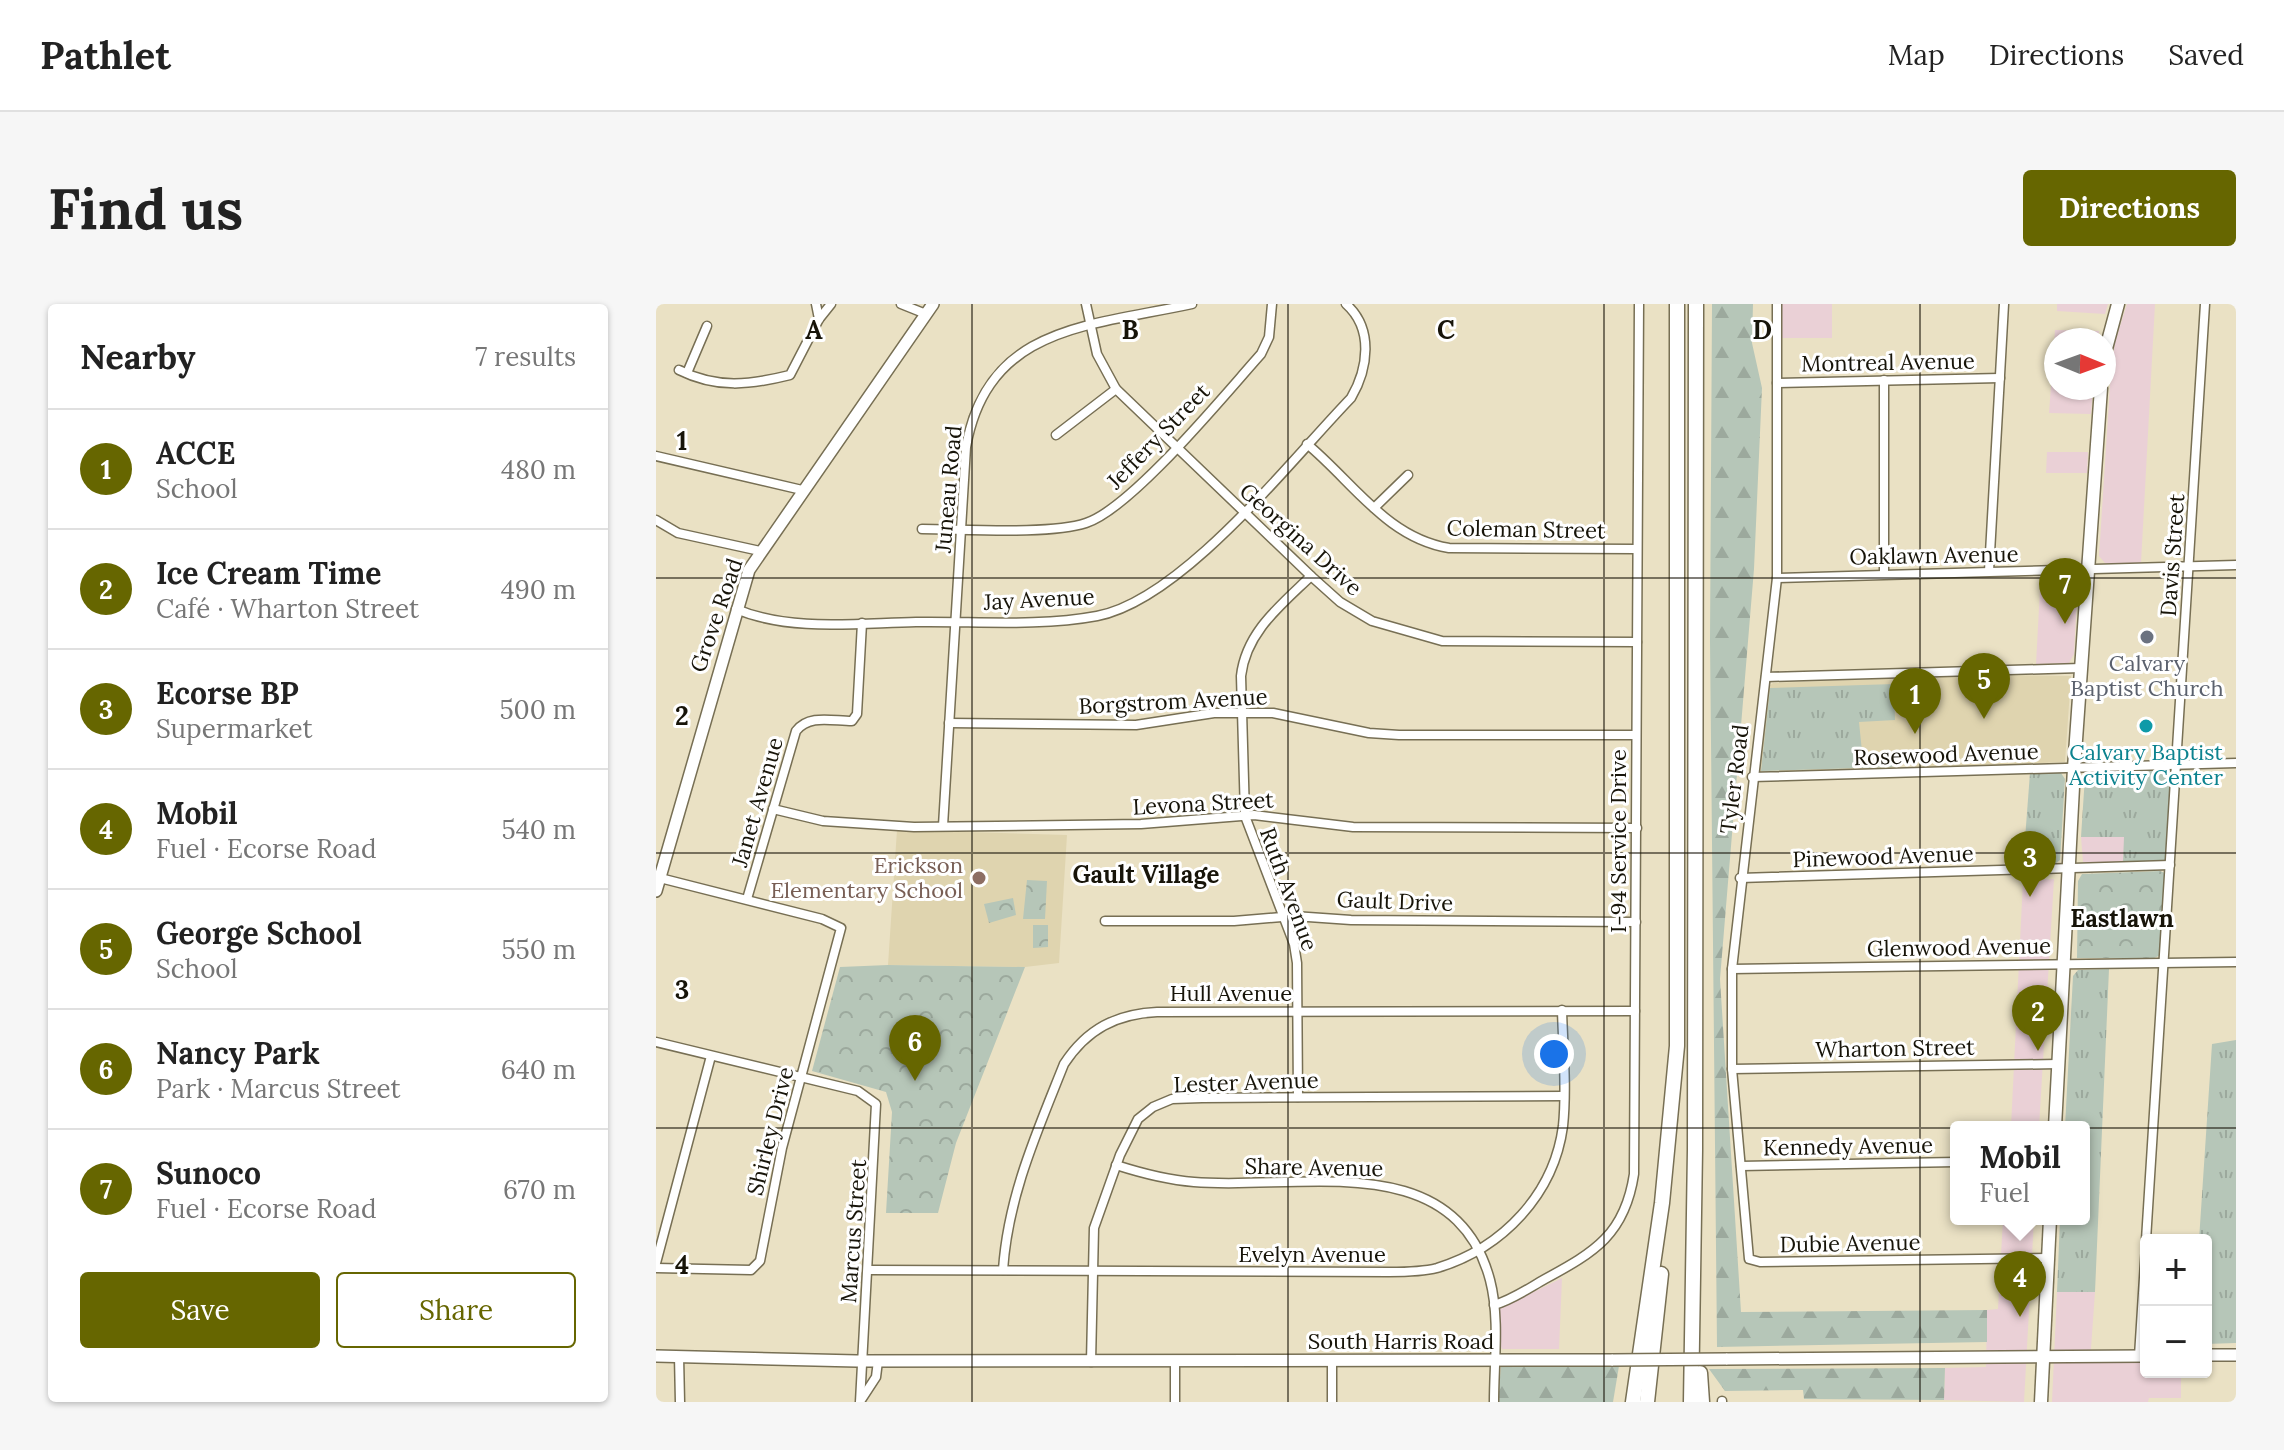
<!DOCTYPE html>
<html lang="en">
<head>
<meta charset="utf-8">
<style>
  :root { --surface:#fff; --page:#f6f6f6; --text:#222; --muted:#767676; --line:#e0e0e0; --accent:#660 }
  body { margin:0; font-family:Lora,serif; background:var(--page); color:var(--text) }
  .controls { position:absolute; right:24px; bottom:24px; display:grid; overflow:hidden; border-radius:8px; box-shadow:0 2px 6px #0004 }
  .controls button { width:72px; height:72px; display:grid; place-items:center; padding:0; border:0; border-bottom:2px solid var(--line); background:var(--surface); color:var(--text); font:40px sans-serif }
  .compass { position:absolute; left:1388px; top:24px; width:72px; height:72px; border-radius:50%; background:var(--surface); box-shadow:0 2px 6px #0004; rotate:91deg }
  .you { position:absolute; left:898px; top:750px; width:28px; height:28px; margin:-20px; border:6px solid #fff; border-radius:50%; background:#1a73e8; box-shadow:0 0 0 12px #1a73e833 }
  .badge { display:grid; place-items:center; width:52px; height:52px; border-radius:50%; background:var(--accent); color:#fff; font-size:26px; font-weight:700 }
  .pin { position:absolute; translate:-50% -66px; filter:drop-shadow(0 2px 4px #0008) }
  .pin::after { content:''; position:absolute; top:42px; width:28px; height:24px; background:inherit; clip-path:polygon(0 0,100% 0,50% 100%) }
  .popup { position:absolute; left:1294px; top:817px; width:140px; height:104px; box-sizing:border-box; display:grid; place-content:center; border-radius:8px; background:var(--surface); filter:drop-shadow(0 2px 6px #0005); font-size:26px; white-space:nowrap; color:var(--muted) }
  .popup b { font-size:30px; color:var(--text) }
  .popup::after { content:''; position:absolute; left:50%; top:100%; margin-left:-16px; border:16px solid transparent; border-top-color:var(--surface) }
  .list { margin:0; padding:0; list-style:none }
  h2 { display:flex; justify-content:space-between; align-items:center; height:104px; margin:0; padding:0 32px; font-size:34px }
  h2 small { font-size:26px; font-weight:400; color:var(--muted) }
  .list li { display:grid; grid-template-columns:52px 1fr auto; gap:24px; align-items:center; box-sizing:border-box; height:120px; padding:0 32px; border-top:2px solid var(--line) }
  .list b { display:block; font-size:30px; white-space:nowrap }
  .list p { margin:0; font-size:26px; white-space:nowrap; color:var(--muted) }
  .list em { font-size:26px; font-style:normal; color:var(--muted) }
  .actions { display:flex; gap:16px; padding:24px 32px }
  .actions a { flex:1; padding:18px 0; border:2px solid var(--accent); border-radius:8px; text-align:center; font-size:28px; color:var(--accent) }
  .actions .main { background:var(--accent); color:#fff }
  .map { position:relative; flex:none; width:1580px; height:1098px; overflow:hidden; border-radius:8px }
  header { display:flex; align-items:center; gap:48px; box-sizing:border-box; height:112px; padding:0 40px; background:var(--surface); border-bottom:2px solid var(--line) }
  header strong { font-size:38px }
  nav { display:flex; gap:44px; margin-inline-start:auto; font-size:28px }
  .intro { display:flex; align-items:center; justify-content:space-between; box-sizing:border-box; height:192px; padding:0 48px }
  h1 { margin:0; font-size:56px }
  .button { padding:20px 36px; border-radius:8px; background:var(--accent); color:#fff; font-size:28px; font-weight:700 }
  main { display:flex; gap:48px; padding:0 48px }
  aside { flex:1; background:var(--surface); border-radius:8px; box-shadow:0 2px 6px #0004 }
  .map>svg:first-child { display:block }
</style>
</head>
<body>
<header>
<strong>Pathlet</strong>
<nav><a>Map</a><a>Directions</a><a>Saved</a></nav>
</header>
<div class="intro"><h1>Find us</h1><a class="button">Directions</a></div>
<main>
<aside>
<h2>Nearby<small>7 results</small></h2>
<ul class="list">
<li><span class="badge">1</span><div><b>ACCE</b><p>School</p></div><em>480 m</em></li>
<li><span class="badge">2</span><div><b>Ice Cream Time</b><p>Café · Wharton Street</p></div><em>490 m</em></li>
<li><span class="badge">3</span><div><b>Ecorse BP</b><p>Supermarket</p></div><em>500 m</em></li>
<li><span class="badge">4</span><div><b>Mobil</b><p>Fuel · Ecorse Road</p></div><em>540 m</em></li>
<li><span class="badge">5</span><div><b>George School</b><p>School</p></div><em>550 m</em></li>
<li><span class="badge">6</span><div><b>Nancy Park</b><p>Park · Marcus Street</p></div><em>640 m</em></li>
<li><span class="badge">7</span><div><b>Sunoco</b><p>Fuel · Ecorse Road</p></div><em>670 m</em></li>
</ul>
<div class="actions"><a class="main">Save</a><a>Share</a></div>
</aside>
<div class="map">
<svg width="1580" height="1098" viewBox="0 0 1580 1098">
  <defs>
    <pattern id="grass-tufts" width="24" height="20" patternUnits="userSpaceOnUse" patternTransform="scale(2)"><rect width="24" height="20" fill="#b6c6b8"/><path d="M3 7l-1-3M5 7V3M7 7l1-3M15 17l-1-3M17 17v-4M19 17l1-3" fill="none" stroke="#9ca99d"/></pattern>
    <pattern id="forest-firs" width="22" height="20" patternUnits="userSpaceOnUse" patternTransform="scale(2)"><rect width="22" height="20" fill="#b6c6b8"/><path d="M5 1l3.5 6h-7zM16 11l3.5 6h-7z" fill="#9ca99d"/></pattern>
    <pattern id="park-crowns" width="20" height="18" patternUnits="userSpaceOnUse" patternTransform="scale(2)"><rect width="20" height="18" fill="#b6c6b8"/><path d="M2 6a3 3 0 1 1 6 0M12 15a3 3 0 1 1 6 0" fill="none" stroke="#9ca99d"/></pattern>
  </defs>
  <rect width="100%" height="100%" fill="#eae1c4"/>
  <!-- commercial -->
  <g fill="#ead0d6">
    <rect x="1125" y="0" width="51" height="34"/>
    <polygon points="1401,0 1452,0 1449,10 1401,7"/>
    <polygon points="1471,0 1499,0 1485,259 1449,259 1443,252 1455,66 1459,38"/>
    <polygon points="1399,26 1443,27 1442,36 1400,36 1400,84 1437,84 1435,110 1393,109"/>
    <polygon points="1391,148 1432,148 1431,169 1390,169"/>
    <polygon points="1385,267 1418,268 1422,273 1418,350 1413,359 1380,360"/>
    <polygon points="1425,533 1469,533 1467,558 1427,558"/>
    <polygon points="1398,575 1383,823 1355,823 1367,576"/>
    <polygon points="1347,915 1378,915 1368,1098 1288,1096 1289,1064 1330,1063 1331,1006 1342,1005"/>
    <polygon points="906,974 903,1045 846,1045 843,1039 843,1005"/>
    <polygon points="1401,988 1439,988 1434,1058 1490,1058 1490,1068 1525,1068 1525,1094 1493,1094 1492,1098 1396,1098"/>
  </g>
  <!-- built -->
  <g fill="#dfd4af">
    <polygon points="1335,371 1415,372 1409,458 1265,465 1246,456 1236,465 1103,468 1112,383 1117,379"/>
    <polygon points="241,526 411,531 403,659 369,663 232,661"/>
  </g>
  <!-- grass -->
  <g fill="url(#grass-tufts)">
    <polygon points="1238,380 1239,416 1203,418 1207,457 1240,458 1236,463 1105,467 1114,384"/>
    <polygon points="1511,466 1517,470 1510,556 1467,558 1468,533 1425,533 1429,472 1432,468"/>
    <polygon points="1374,469 1405,469 1409,475 1404,556 1399,560 1367,561"/>
    <polygon points="1453,665 1439,988 1401,988 1404,915 1428,915 1428,823 1409,823 1417,672 1422,666"/>
    <polygon points="1580,736 1580,1039 1550,1040 1550,936 1543,936 1556,740"/>
  </g>
  <!-- forest -->
  <g fill="url(#forest-firs)">
    <polygon points="1056,0 1097,0 1096,39 1106,84 1098,265 1064,675 1085,1008 1331,1006 1331,1038 1061,1043 1054,337"/>
    <polygon points="912,1060 963,1062 957,1098 842,1098 845,1062"/>
    <polygon points="1289,1064 1288,1096 1148,1095 1147,1086 1069,1087 1053,1065"/>
  </g>
  <!-- park -->
  <g fill="url(#park-crowns)">
    <polygon points="1504,567 1509,569 1505,651 1498,654 1421,654 1422,577 1426,570"/>
    <polygon points="371,576 391,577 389,615 367,615"/>
    <polygon points="357,594 360,611 333,619 328,600"/>
    <polygon points="377,621 392,621 392,643 377,644"/>
    <polygon points="232,661 369,663 300,839 282,909 230,909 236,808 230,788 156,767 184,663"/>
  </g>
  <g fill="none" stroke-linecap="round" stroke-linejoin="round">
    <!-- street casing -->
    <g stroke="#776f54" stroke-width="11">
      <g id="street">
        <polyline points="160,0 163,15"/>
        <polyline points="245,0 270,10"/>
        <polyline points="430,0 441,50 460,85 655,272 684,298 716,317 786,337 981,338"/>
        <polyline points="1121,0 1121,274 1076,665 1076,765 1093,955 1104,958 1393,954"/>
        <path d="M23,66C61,85 94,81 134,71L163,15L175,0"/>
        <polyline points="31,69 51,22"/>
        <polyline points="1228,76 1228,270"/>
        <polyline points="1121,79 1344,74"/>
        <polyline points="400,131 460,85"/>
        <path d="M651,140C697,178 731,234 793,244L981,245"/>
        <polyline points="0,152 146,186"/>
        <polyline points="718,204 752,171"/>
        <polyline points="0,216 22,229 104,247"/>
        <path d="M266,225C307,225 394,231 430,219C476,204 569,90 605,50L613,33L616,0"/>
        <polyline points="1333,267 1348,0"/>
        <polyline points="1121,274 1580,261"/>
        <path d="M80,305C134,328 202,319 260,318C319,317 382,323 441,312C526,296 634,157 695,94C712,65 718,25 690,0"/>
        <polyline points="1110,373 1425,364"/>
        <polyline points="293,419 480,421 558,409 617,409 713,429 743,431 980,431"/>
        <polyline points="1096,473 1580,459"/>
        <polyline points="117,505 167,517 258,523 485,520 598,511 697,523 981,524"/>
        <path d="M287,522L310,143C332,21 435,22 536,0"/>
        <polyline points="1084,574 1514,561"/>
        <path d="M91,595L140,427C153,410 176,417 196,417L201,410L206,319"/>
        <polyline points="449,617 578,617 638,612 695,616 980,618"/>
        <polyline points="1076,665 1580,658"/>
        <polyline points="0,738 202,787 220,800 204,1098"/>
        <polyline points="1076,765 1402,760"/>
        <path d="M642,793L641,659L638,640L589,512L585,372C590,328 625,301 655,272"/>
        <path d="M460,861C485,869 512,876 538,878C640,887 798,841 834,976C844,1014 838,1059 838,1098"/>
        <polyline points="1085,862 1300,858"/>
        <polyline points="1490,936 1549,0"/>
        <polyline points="0,959 55,752"/>
        <polyline points="0,964 95,966 104,957 126,844 185,624 166,615 4,574"/>
        <path d="M213,966L733,968C748,968 766,968 781,964C847,944 898,890 907,822C911,784 907,743 906,706"/>
        <path d="M347,966C352,892 381,828 408,760C431,725 460,710 501,708L979,707"/>
        <path d="M838,1001C856,996 873,984 889,975C939,948 969,930 978,870L983,0"/>
        <polyline points="23,1052 24,1098"/>
        <polyline points="1483,1052 1490,942"/>
        <polyline points="519,1057 519,1098"/>
        <polyline points="676,1057 676,1098"/>
        <polyline points="435,1058 438,924 464,851 482,815 497,803 516,795 546,794 908,792"/>
        <polyline points="205,1096 220,1073 222,1057"/>
        <polyline points="1066,1097 1066,1098"/>
      </g>
    </g>
    <!-- secondary casing -->
    <g stroke="#776f54" stroke-width="14">
      <g id="secondary">
        <polyline points="0,587 93,266 277,0"/>
        <polyline points="1550,1051 1580,1051"/>
        <polyline points="0,1052 201,1057 957,1056"/>
        <polyline points="1070,1055 1490,1052"/>
      </g>
    </g>
    <!-- primary casing -->
    <g stroke="#776f54" stroke-width="15">
      <g id="primary">
        <polyline points="1448,52 1462,0"/>
        <polyline points="1399,823 1418,464 1445,84"/>
        <polyline points="1385,1098 1394,915"/>
      </g>
    </g>
    <!-- highway casing -->
    <g stroke="#776f54" stroke-width="17">
      <g id="highway">
        <polyline points="1044,1069 1046,1098"/>
        <polyline points="977,1098 1006,899 1021,742 1021,0"/>
        <polyline points="991,1098 1005,970"/>
        <polyline points="1035,1098 1039,846 1040,0"/>
      </g>
    </g>
    <!-- street -->
    <use href="#street" stroke="#fff" stroke-width="8"/>
    <!-- secondary -->
    <use href="#secondary" stroke="#fff" stroke-width="11"/>
    <!-- primary -->
    <use href="#primary" stroke="#fff" stroke-width="12"/>
    <!-- highway -->
    <use href="#highway" stroke="#fff" stroke-width="14"/>
    <!-- secondary-bridge casing -->
    <g stroke="#776f54" stroke-width="14" stroke-linecap="butt">
      <polyline id="secondary-bridge" points="957,1056 1070,1055"/>
    </g>
    <!-- secondary-bridge -->
    <use href="#secondary-bridge" stroke="#fff" stroke-width="11"/>
  </g>
  <!-- grid -->
  <path fill="none" stroke="#171409" stroke-width="2" stroke-opacity="0.55" d="M316,0V1098M632,0V1098M948,0V1098M1264,0V1098M0,274H1580M0,549H1580M0,824H1580"/>
  <!-- markers -->
  <circle fill="#6b7280" stroke="#fff" stroke-width="3" cx="1491" cy="333" r="8"/>
  <circle fill="#0f9aa8" stroke="#fff" stroke-width="3" cx="1490" cy="422" r="8"/>
  <circle fill="#8d6e63" stroke="#fff" stroke-width="3" cx="323" cy="574" r="8"/>
  <g text-anchor="middle" stroke-width="6" stroke-linejoin="round" paint-order="stroke">
    <!-- street labels -->
    <g font-size="22" fill="#171409" stroke="#fff">
      <text transform="translate(1232 58) rotate(-1)" y="8">Montreal Avenue</text>
      <text transform="translate(502 132) rotate(-46)" y="8">Jeffery Street</text>
      <text transform="translate(292 185) rotate(-85)" y="8">Juneau Road</text>
      <text transform="translate(870 225) rotate(1)" y="8">Coleman Street</text>
      <text transform="translate(645 235) rotate(42)" y="8">Georgina Drive</text>
      <text transform="translate(1278 251) rotate(-1)" y="8">Oaklawn Avenue</text>
      <text transform="translate(1516 251) rotate(-86)" y="8">Davis Street</text>
      <text transform="translate(383 295) rotate(-3)" y="8">Jay Avenue</text>
      <text transform="translate(60 311) rotate(-71)" y="8">Grove Road</text>
      <text transform="translate(517 397) rotate(-3)" y="8">Borgstrom Avenue</text>
      <text transform="translate(1290 450) rotate(-2)" y="8">Rosewood Avenue</text>
      <text transform="translate(1078 475) rotate(-83)" y="8">Tyler Road</text>
      <text transform="translate(101 498) rotate(-74)" y="8">Janet Avenue</text>
      <text transform="translate(547 499) rotate(-3)" y="8">Levona Street</text>
      <text transform="translate(962 537) rotate(-90)" y="8">I-94 Service Drive</text>
      <text transform="translate(1227 552) rotate(-2)" y="8">Pinewood Avenue</text>
      <text transform="translate(633 585) rotate(70)" y="8">Ruth Avenue</text>
      <text transform="translate(739 597) rotate(2)" y="8">Gault Drive</text>
      <text transform="translate(1303 643) rotate(-1)" y="8">Glenwood Avenue</text>
      <text x="575" y="697">Hull Avenue</text>
      <text transform="translate(1239 744) rotate(-1)" y="8">Wharton Street</text>
      <text transform="translate(590 778) rotate(-2)" y="8">Lester Avenue</text>
      <text transform="translate(114 827) rotate(-76)" y="8">Shirley Drive</text>
      <text transform="translate(1192 842) rotate(-1)" y="8">Kennedy Avenue</text>
      <text transform="translate(658 863) rotate(1)" y="8">Share Avenue</text>
      <text transform="translate(197 927) rotate(-86)" y="8">Marcus Street</text>
      <text transform="translate(1194 939) rotate(-1)" y="8">Dubie Avenue</text>
      <text x="656" y="958">Evelyn Avenue</text>
      <text x="745" y="1045">South Harris Road</text>
    </g>
    <!-- worship labels -->
    <g font-size="22" fill="#5b616d" stroke="#fff">
      <text x="1491" y="367">Calvary<tspan x="1491" dy="25">Baptist Church</tspan></text>
    </g>
    <!-- culture labels -->
    <g font-size="22" fill="#0d838f" stroke="#fff">
      <text x="1490" y="456">Calvary Baptist<tspan x="1490" dy="25">Activity Center</tspan></text>
    </g>
    <!-- education labels -->
    <g font-size="22" fill="#785e54" stroke="#fff" text-anchor="end">
      <text x="307" y="569">Erickson<tspan x="307" dy="25">Elementary School</tspan></text>
    </g>
    <!-- neighbourhood labels -->
    <g font-size="24" font-weight="bold" fill="#171409" stroke="#fff">
      <text x="490" y="579">Gault Village</text>
      <text x="1466" y="623">Eastlawn</text>
    </g>
  </g>
  <g font-size="26" text-anchor="middle" font-weight="bold" fill="#171409" stroke="#fff" stroke-width="6" stroke-linejoin="round" paint-order="stroke">
    <text x="158" y="35">A</text>
    <text x="474" y="35">B</text>
    <text x="790" y="35">C</text>
    <text x="1106" y="35">D</text>
    <text x="26" y="146">1</text>
    <text x="26" y="421">2</text>
    <text x="26" y="695">3</text>
    <text x="26" y="970">4</text>
  </g>
</svg>
<div class="controls">
<button>+</button>
<button>−</button>
</div>
<svg class="compass" viewBox="-18 -18 36 36"><path d="M0-13l5 13h-10z" fill="#e53935"/><path d="M0 13l5-13h-10z" fill="#767676"/></svg>
<div class="you"></div>
<div class="pin badge" style="left:1259px;top:430px">1</div>
<div class="pin badge" style="left:1382px;top:747px">2</div>
<div class="pin badge" style="left:1374px;top:593px">3</div>
<div class="pin badge" style="left:1364px;top:1013px">4</div>
<div class="popup"><b>Mobil</b>Fuel</div>
<div class="pin badge" style="left:1328px;top:415px">5</div>
<div class="pin badge" style="left:259px;top:777px">6</div>
<div class="pin badge" style="left:1409px;top:320px">7</div>
</div>
</main>
</body>
</html>
